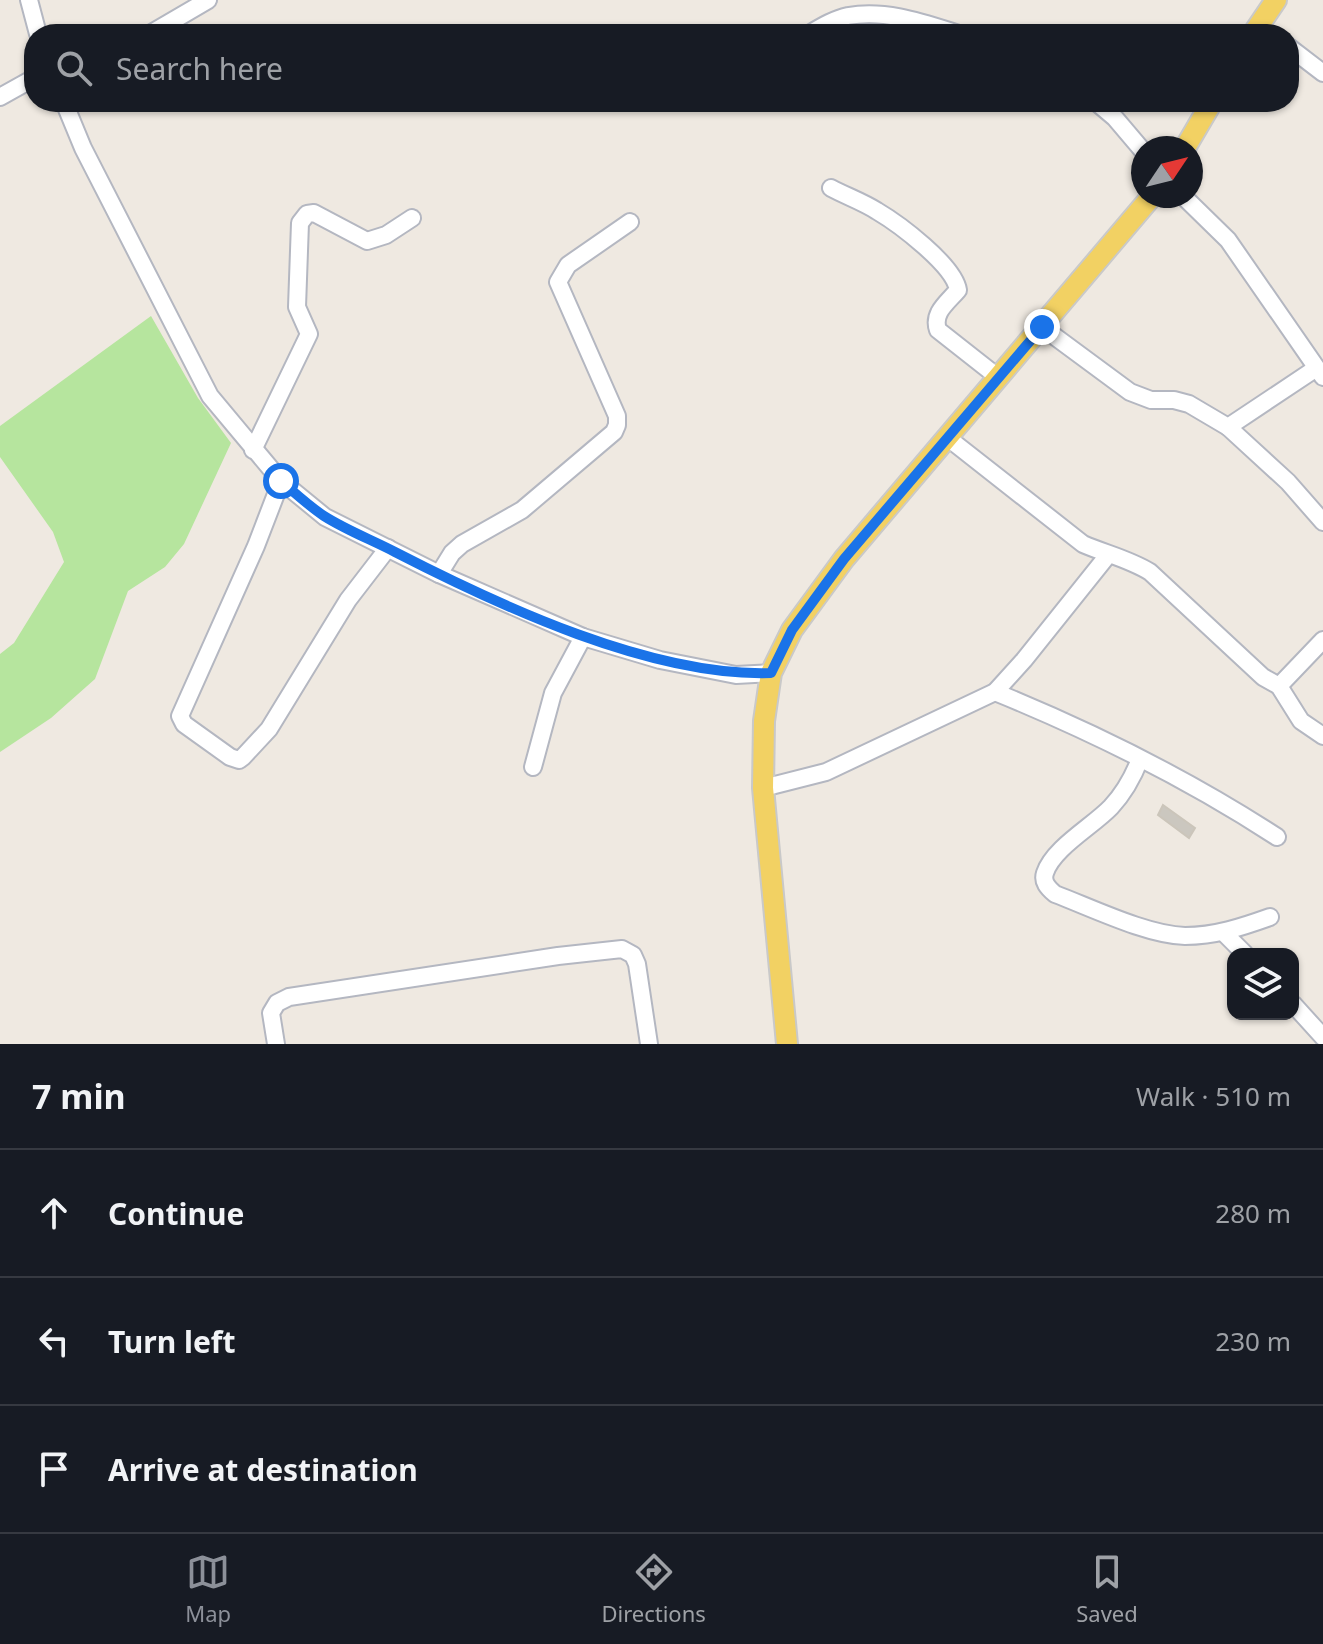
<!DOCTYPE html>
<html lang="en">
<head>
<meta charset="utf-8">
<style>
  :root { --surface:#171b24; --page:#242831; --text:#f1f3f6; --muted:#9ea1a6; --line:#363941; --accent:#8c9099 }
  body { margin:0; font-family:"Noto Sans",sans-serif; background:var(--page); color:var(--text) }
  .controls { position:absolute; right:24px; bottom:24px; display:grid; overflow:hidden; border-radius:16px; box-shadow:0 2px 6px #0004 }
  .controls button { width:72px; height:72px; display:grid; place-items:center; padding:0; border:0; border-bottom:2px solid var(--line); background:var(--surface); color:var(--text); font:40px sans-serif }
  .compass { position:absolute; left:1131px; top:136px; width:72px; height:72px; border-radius:50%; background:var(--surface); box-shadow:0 2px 6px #0004; rotate:55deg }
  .stop { position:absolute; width:24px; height:24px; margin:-18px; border:6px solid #1a73e8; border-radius:50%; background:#fff }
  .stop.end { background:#1a73e8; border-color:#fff; box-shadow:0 2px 8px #0008 }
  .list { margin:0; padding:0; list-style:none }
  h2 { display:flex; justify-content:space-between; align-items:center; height:104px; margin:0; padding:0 32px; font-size:34px }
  h2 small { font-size:26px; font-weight:400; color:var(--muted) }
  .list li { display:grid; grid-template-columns:52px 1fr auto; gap:24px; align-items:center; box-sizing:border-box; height:128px; padding:0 32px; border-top:2px solid var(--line) }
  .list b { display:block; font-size:30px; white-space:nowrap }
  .list em { font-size:26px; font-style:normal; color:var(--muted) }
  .icon { flex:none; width:44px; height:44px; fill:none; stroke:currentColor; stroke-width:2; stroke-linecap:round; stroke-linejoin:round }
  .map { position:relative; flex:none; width:1323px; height:1044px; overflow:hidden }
  .search { position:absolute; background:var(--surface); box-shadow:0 2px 6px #0004; left:24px; right:24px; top:24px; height:88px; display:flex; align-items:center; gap:20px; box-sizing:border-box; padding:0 28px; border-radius:32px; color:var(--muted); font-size:30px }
  .sheet { height:488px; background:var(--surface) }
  nav { display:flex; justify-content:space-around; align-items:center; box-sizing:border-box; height:112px; border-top:2px solid var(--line); background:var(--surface); font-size:22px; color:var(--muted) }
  nav a { display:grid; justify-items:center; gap:4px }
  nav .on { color:var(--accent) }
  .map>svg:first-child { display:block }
</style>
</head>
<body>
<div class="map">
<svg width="1323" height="1044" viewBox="0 0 1323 1044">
  <rect width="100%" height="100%" fill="#efe9e1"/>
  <!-- green -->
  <polygon fill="#b6e59e" points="151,316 198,398 231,443 184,544 165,567 128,591 95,679 51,718 0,752 0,654 14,643 64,562 53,532 0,457 0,426"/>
  <!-- building -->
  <polygon fill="#cbc7bf" stroke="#cbc5ba" stroke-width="2" points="1163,805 1195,828 1189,838 1158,815"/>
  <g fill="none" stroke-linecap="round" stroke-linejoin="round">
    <!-- minor casing -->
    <g stroke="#b4b7c1" stroke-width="20">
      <g id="minor">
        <polyline points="29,0 38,34"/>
        <polyline points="150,34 208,0"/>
        <path d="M809,34C821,27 834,19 848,16C886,9 924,23 959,34"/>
        <polyline points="1289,47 1323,73"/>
        <polyline points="0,97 34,78"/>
        <polyline points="64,102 83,148 210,396 281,481 325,517 439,574 583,637 660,660 736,675 771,673"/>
        <polyline points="1096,102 1115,118 1143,151"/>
        <path d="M831,188C846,196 863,202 877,211C899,224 954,265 958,290C947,303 932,313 938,330L999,378"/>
        <polyline points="1183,196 1228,240 1323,377"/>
        <polyline points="1042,327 1130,392 1151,400 1174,400 1189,404 1228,427 1315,369"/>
        <polyline points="1228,427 1288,482 1323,522"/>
        <path d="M948,438L1083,544C1106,554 1129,559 1150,572L1263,677L1279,686L1301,721L1323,736"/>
        <polyline points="253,450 309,334 297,307 300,223 307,214 314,213 367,241 386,235 412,218"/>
        <polyline points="281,481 256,546 180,716 184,724 230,757 239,760 243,757 269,729 348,600 388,548"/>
        <polyline points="439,574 452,553 462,544 522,510 614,432 617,425 617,416 558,282 568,265 630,222"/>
        <polyline points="1279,686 1323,640"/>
        <path d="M995,692C1093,732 1188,779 1277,837"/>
        <path d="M1140,759C1133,777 1124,793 1111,807C1093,826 1053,848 1045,873C1042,882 1048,888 1055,894C1092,908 1147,935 1185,936C1215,936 1242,927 1270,917"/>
        <polyline points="533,767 553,693 583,637"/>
        <polyline points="763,788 826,772 995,692 1024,660 1108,555"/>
        <polyline points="1223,932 1245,954"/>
        <polyline points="1293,1004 1323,1037"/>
        <polyline points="276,1044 271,1013 277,1003 289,997 558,956 622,949 633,955 637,964 649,1044"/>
      </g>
    </g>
    <!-- major casing -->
    <g stroke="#c9c9c9" stroke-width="24">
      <g id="major">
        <polyline points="1253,34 1276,0"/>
        <polyline points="1185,148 1212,102"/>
        <polyline points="787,1044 763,788 764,721 771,673 792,630 844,559 1152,196"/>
      </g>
    </g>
    <!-- minor -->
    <use href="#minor" stroke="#fff" stroke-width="16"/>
    <!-- major -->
    <use href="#major" stroke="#f2d163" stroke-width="20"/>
  </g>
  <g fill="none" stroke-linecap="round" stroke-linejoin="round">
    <!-- route -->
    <path stroke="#1a73e8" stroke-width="10" d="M281,481C295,493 309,506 324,516C346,530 372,540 395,552C500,606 652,677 771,673L792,630L844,559L1042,327"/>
  </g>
</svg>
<div class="controls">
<button><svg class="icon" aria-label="layers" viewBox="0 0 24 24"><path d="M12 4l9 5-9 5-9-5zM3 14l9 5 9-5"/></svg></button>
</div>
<svg class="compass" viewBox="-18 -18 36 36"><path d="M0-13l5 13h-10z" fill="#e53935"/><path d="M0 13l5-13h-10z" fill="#9ea1a6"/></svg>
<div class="stop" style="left:281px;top:481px"></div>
<div class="stop end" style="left:1042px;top:327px"></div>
<div class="search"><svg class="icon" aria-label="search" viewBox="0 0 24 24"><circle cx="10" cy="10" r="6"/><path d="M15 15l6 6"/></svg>Search here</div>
</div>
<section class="sheet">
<h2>7 min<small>Walk · 510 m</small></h2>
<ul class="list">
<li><svg class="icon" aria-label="ahead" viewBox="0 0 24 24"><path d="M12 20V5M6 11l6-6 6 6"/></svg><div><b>Continue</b></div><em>280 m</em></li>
<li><svg class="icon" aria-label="left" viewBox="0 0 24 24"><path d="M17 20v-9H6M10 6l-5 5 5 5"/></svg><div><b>Turn left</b></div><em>230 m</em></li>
<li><svg class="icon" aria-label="arrive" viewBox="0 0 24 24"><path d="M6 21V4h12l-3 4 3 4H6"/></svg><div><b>Arrive at destination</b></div></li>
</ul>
</section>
<nav>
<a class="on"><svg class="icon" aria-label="map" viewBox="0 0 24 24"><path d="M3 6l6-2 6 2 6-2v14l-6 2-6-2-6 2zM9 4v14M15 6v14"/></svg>Map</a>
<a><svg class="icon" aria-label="directions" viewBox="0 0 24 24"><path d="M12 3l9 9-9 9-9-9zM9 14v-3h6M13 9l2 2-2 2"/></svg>Directions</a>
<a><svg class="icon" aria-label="saved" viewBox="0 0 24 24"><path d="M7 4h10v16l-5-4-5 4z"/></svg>Saved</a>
</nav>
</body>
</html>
